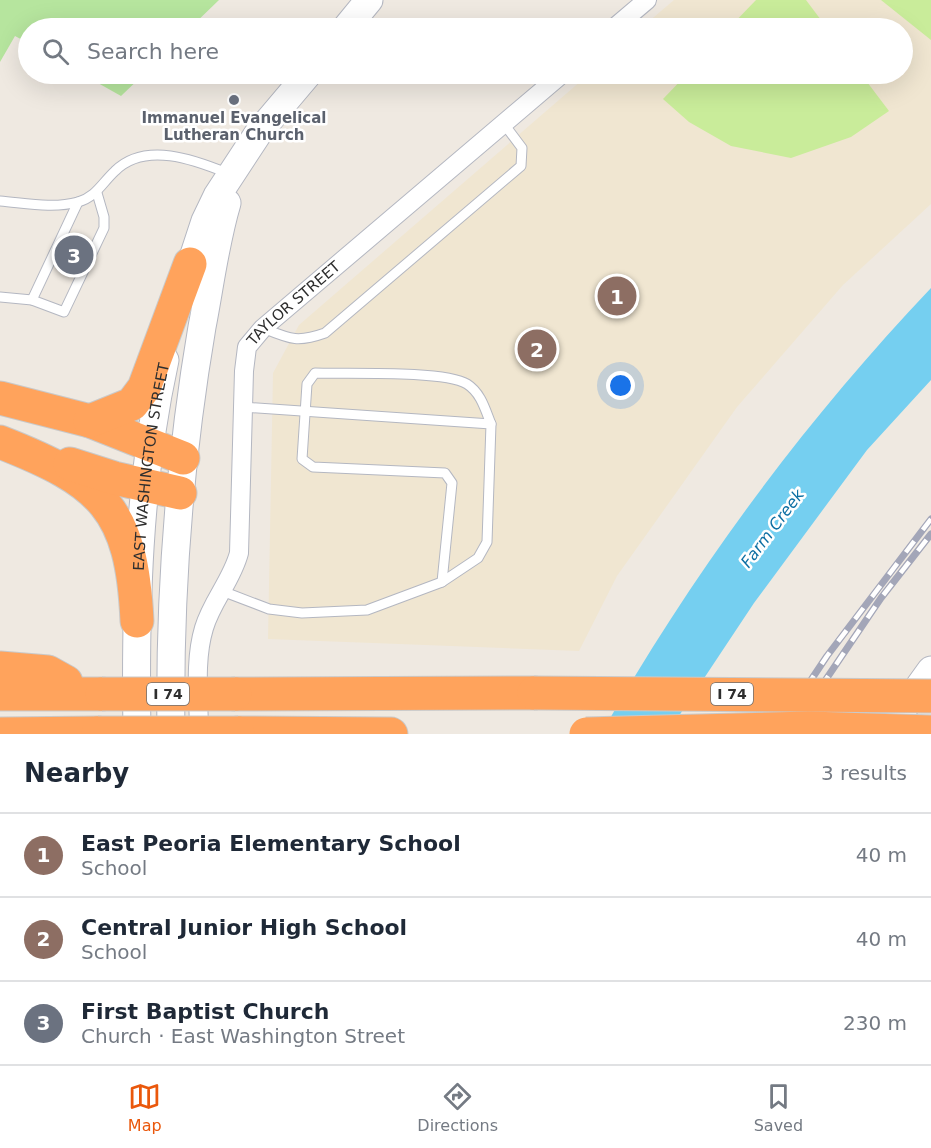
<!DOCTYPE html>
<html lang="en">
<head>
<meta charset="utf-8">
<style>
  :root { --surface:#fff; --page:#f6f6f7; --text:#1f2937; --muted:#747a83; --line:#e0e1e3; --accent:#ea580c }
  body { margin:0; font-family:"DejaVu Sans",sans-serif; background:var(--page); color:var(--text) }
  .you { position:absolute; left:621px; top:386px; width:21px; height:21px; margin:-15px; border:4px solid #fff; border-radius:50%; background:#1a73e8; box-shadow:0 0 0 9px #1a73e833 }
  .badge { display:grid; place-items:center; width:39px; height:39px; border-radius:50%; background:var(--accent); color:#fff; font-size:20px; font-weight:700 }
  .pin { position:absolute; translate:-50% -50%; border:3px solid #fff; box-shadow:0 2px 6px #0006 }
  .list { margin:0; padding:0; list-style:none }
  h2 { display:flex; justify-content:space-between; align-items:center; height:78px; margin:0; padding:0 24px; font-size:26px }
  h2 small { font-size:20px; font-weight:400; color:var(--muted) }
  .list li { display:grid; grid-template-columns:39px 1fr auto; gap:18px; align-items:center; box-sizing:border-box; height:84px; padding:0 24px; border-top:2px solid var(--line) }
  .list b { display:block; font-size:22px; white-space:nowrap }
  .list p { margin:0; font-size:20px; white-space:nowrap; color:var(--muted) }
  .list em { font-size:20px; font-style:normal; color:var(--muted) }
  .icon { flex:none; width:33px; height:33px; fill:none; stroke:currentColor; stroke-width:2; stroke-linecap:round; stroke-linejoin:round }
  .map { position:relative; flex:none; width:931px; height:734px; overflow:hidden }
  .search { position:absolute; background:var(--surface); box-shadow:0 6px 24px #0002; left:18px; right:18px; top:18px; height:66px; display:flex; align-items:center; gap:15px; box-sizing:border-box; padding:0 21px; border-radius:33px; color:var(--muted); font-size:22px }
  .sheet { height:330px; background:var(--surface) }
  nav { display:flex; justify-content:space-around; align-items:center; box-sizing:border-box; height:84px; border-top:2px solid var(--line); background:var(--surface); font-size:16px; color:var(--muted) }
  nav a { display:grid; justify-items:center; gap:3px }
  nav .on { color:var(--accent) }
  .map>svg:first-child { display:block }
</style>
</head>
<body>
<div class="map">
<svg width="931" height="734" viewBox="0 0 931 734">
  <rect width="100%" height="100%" fill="#efe9e1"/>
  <!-- education -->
  <polygon fill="#f0e6d1" points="674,0 931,0 931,204 843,285 737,407 617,576 579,651 268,639 273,373 299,325 589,74 902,74 902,28 641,28"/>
  <!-- green -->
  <g fill="#b6e59e">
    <polygon points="0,0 219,0 190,28 28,28 28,43 15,36 0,62"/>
    <polygon points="82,74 144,74 121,96"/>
  </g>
  <!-- pitch -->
  <g fill="#c9ec9a">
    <polygon points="756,0 806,0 827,28 729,28"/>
    <polygon points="881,0 931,0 931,40"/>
    <polygon points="687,74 861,74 889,111 851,137 791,158 731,146 689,122 663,99"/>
  </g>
  <!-- water -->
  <path fill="#75cff0" d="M931,288V380L867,450L754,603L667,734H601C693,572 803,423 931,288Z"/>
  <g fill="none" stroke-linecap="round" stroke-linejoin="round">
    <!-- service casing -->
    <g stroke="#b4b7c1" stroke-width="11">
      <g id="service">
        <path d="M0,201C25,203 53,209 78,202C96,197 102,183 115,171C145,141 195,160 227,173"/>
        <polyline points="0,297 32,300 64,312 104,228 104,217 97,193"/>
        <polyline points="32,300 78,202"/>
        <path d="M263,328C290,339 297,343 325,333L521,166L522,148L504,124"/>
        <path d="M442,582L452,483L445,473L313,467L302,459L307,384L315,373C345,374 445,370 467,384C481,393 485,409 491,424"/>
        <polyline points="222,591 269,609 302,613 367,610 442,582 478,558 487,542 491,424 243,407"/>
      </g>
    </g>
    <!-- minor casing -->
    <g stroke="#b4b7c1" stroke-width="20">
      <g id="minor">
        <polyline points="614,28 647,0"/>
        <path id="s1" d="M199,734C199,700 194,661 204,628C212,601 232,580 239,553L244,371L247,347L263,328L562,74"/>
      </g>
    </g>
    <!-- secondary casing -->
    <g stroke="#b4b7c1" stroke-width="29">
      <g id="secondary">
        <polyline points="346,28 369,0"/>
        <polyline points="185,282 205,221 217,196 259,132 308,74"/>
        <path id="s2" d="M137,734C135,609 138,483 165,360"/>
        <path d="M171,734C169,598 179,462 202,327C210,286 215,243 227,203"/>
        <polyline points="885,734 931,670"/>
      </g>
    </g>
    <!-- motorway casing -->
    <g stroke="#c9c9c9" stroke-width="35">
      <g id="motorway">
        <polyline points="0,398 90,421 183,458"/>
        <polyline points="90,421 132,404 144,388 190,264"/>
        <path d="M0,442C102,482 132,508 137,621"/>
        <polyline points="70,464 114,478 180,493"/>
        <polyline points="0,668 48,672 66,682"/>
        <polyline points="0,694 102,694"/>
        <polyline points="235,694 534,693"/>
        <polyline points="238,733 391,734"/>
        <polyline points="0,734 98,733"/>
      </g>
    </g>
    <!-- service -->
    <use href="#service" stroke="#fff" stroke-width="9"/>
    <!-- minor -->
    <use href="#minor" stroke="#fff" stroke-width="18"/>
    <!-- secondary -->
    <use href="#secondary" stroke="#fff" stroke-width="27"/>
    <!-- motorway -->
    <use href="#motorway" stroke="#ffa35c" stroke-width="33"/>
    <!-- rail casing -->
    <g stroke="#a3a6b8" stroke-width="7">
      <g id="rail">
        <polyline points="775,734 827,656 931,519"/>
        <polyline points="789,734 881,598 931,534"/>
      </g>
    </g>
    <!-- rail -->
    <use href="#rail" stroke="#fff" stroke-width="4.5" stroke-dasharray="14" stroke-linecap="butt"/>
    <!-- motorway-bridge casing -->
    <g stroke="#c9c9c9" stroke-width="35" stroke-linecap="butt">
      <g id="motorway-bridge">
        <polyline points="534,693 931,696"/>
        <polyline points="102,694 235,694"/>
        <polyline points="98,733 238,733"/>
        <polyline points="586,734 809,728 931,732"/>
      </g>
    </g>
    <!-- motorway-bridge -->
    <use href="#motorway-bridge" stroke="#ffa35c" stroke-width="33"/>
  </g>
  <!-- markers -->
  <circle fill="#6b7280" stroke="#fff" stroke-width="2" cx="234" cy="100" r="6"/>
  <g text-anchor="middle" stroke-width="5" stroke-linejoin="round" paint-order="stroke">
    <!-- shield labels -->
    <g fill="#fff" stroke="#6d6d6d" stroke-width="1.5">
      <rect x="147" y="683" width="42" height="22" rx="4.5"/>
      <rect x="711" y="683" width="42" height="22" rx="4.5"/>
    </g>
    <g font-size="14" font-weight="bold" fill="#2e2e2e">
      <text x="168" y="699">I 74</text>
      <text x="732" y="699">I 74</text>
    </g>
    <!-- worship labels -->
    <g font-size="15" font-weight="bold" fill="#5b616d" stroke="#fff">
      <text x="234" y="123">Immanuel Evangelical<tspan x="234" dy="17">Lutheran Church</tspan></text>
    </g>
    <!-- street labels -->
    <g font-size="15" fill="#2e2e2e" stroke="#fff">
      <text dy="5" stroke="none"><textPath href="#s1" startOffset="460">TAYLOR STREET</textPath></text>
      <text dy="5" stroke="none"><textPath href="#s2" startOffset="268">EAST WASHINGTON STREET</textPath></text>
    </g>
    <!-- water labels -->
    <g font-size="16" font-style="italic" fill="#0d6fa3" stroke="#fff">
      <text transform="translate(772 528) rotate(-53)" y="6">Farm Creek</text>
    </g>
  </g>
</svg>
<div class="you"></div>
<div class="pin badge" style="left:617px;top:296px;background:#8d6e63">1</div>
<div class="pin badge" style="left:537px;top:349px;background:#8d6e63">2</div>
<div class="pin badge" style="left:74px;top:255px;background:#6b7280">3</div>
<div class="search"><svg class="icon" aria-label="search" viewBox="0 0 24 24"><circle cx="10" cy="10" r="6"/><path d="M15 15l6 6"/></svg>Search here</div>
</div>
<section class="sheet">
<h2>Nearby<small>3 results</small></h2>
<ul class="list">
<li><span class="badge" style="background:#8d6e63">1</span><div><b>East Peoria Elementary School</b><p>School</p></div><em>40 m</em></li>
<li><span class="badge" style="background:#8d6e63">2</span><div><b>Central Junior High School</b><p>School</p></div><em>40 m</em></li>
<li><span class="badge" style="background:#6b7280">3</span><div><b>First Baptist Church</b><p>Church · East Washington Street</p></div><em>230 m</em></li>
</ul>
</section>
<nav>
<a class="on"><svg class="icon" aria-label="map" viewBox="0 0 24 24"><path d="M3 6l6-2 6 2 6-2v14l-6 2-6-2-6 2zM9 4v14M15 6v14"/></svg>Map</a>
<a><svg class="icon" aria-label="directions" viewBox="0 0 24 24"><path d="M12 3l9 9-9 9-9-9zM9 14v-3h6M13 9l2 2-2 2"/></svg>Directions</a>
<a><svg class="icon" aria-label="saved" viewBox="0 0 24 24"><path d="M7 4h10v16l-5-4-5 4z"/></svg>Saved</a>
</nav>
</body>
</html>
